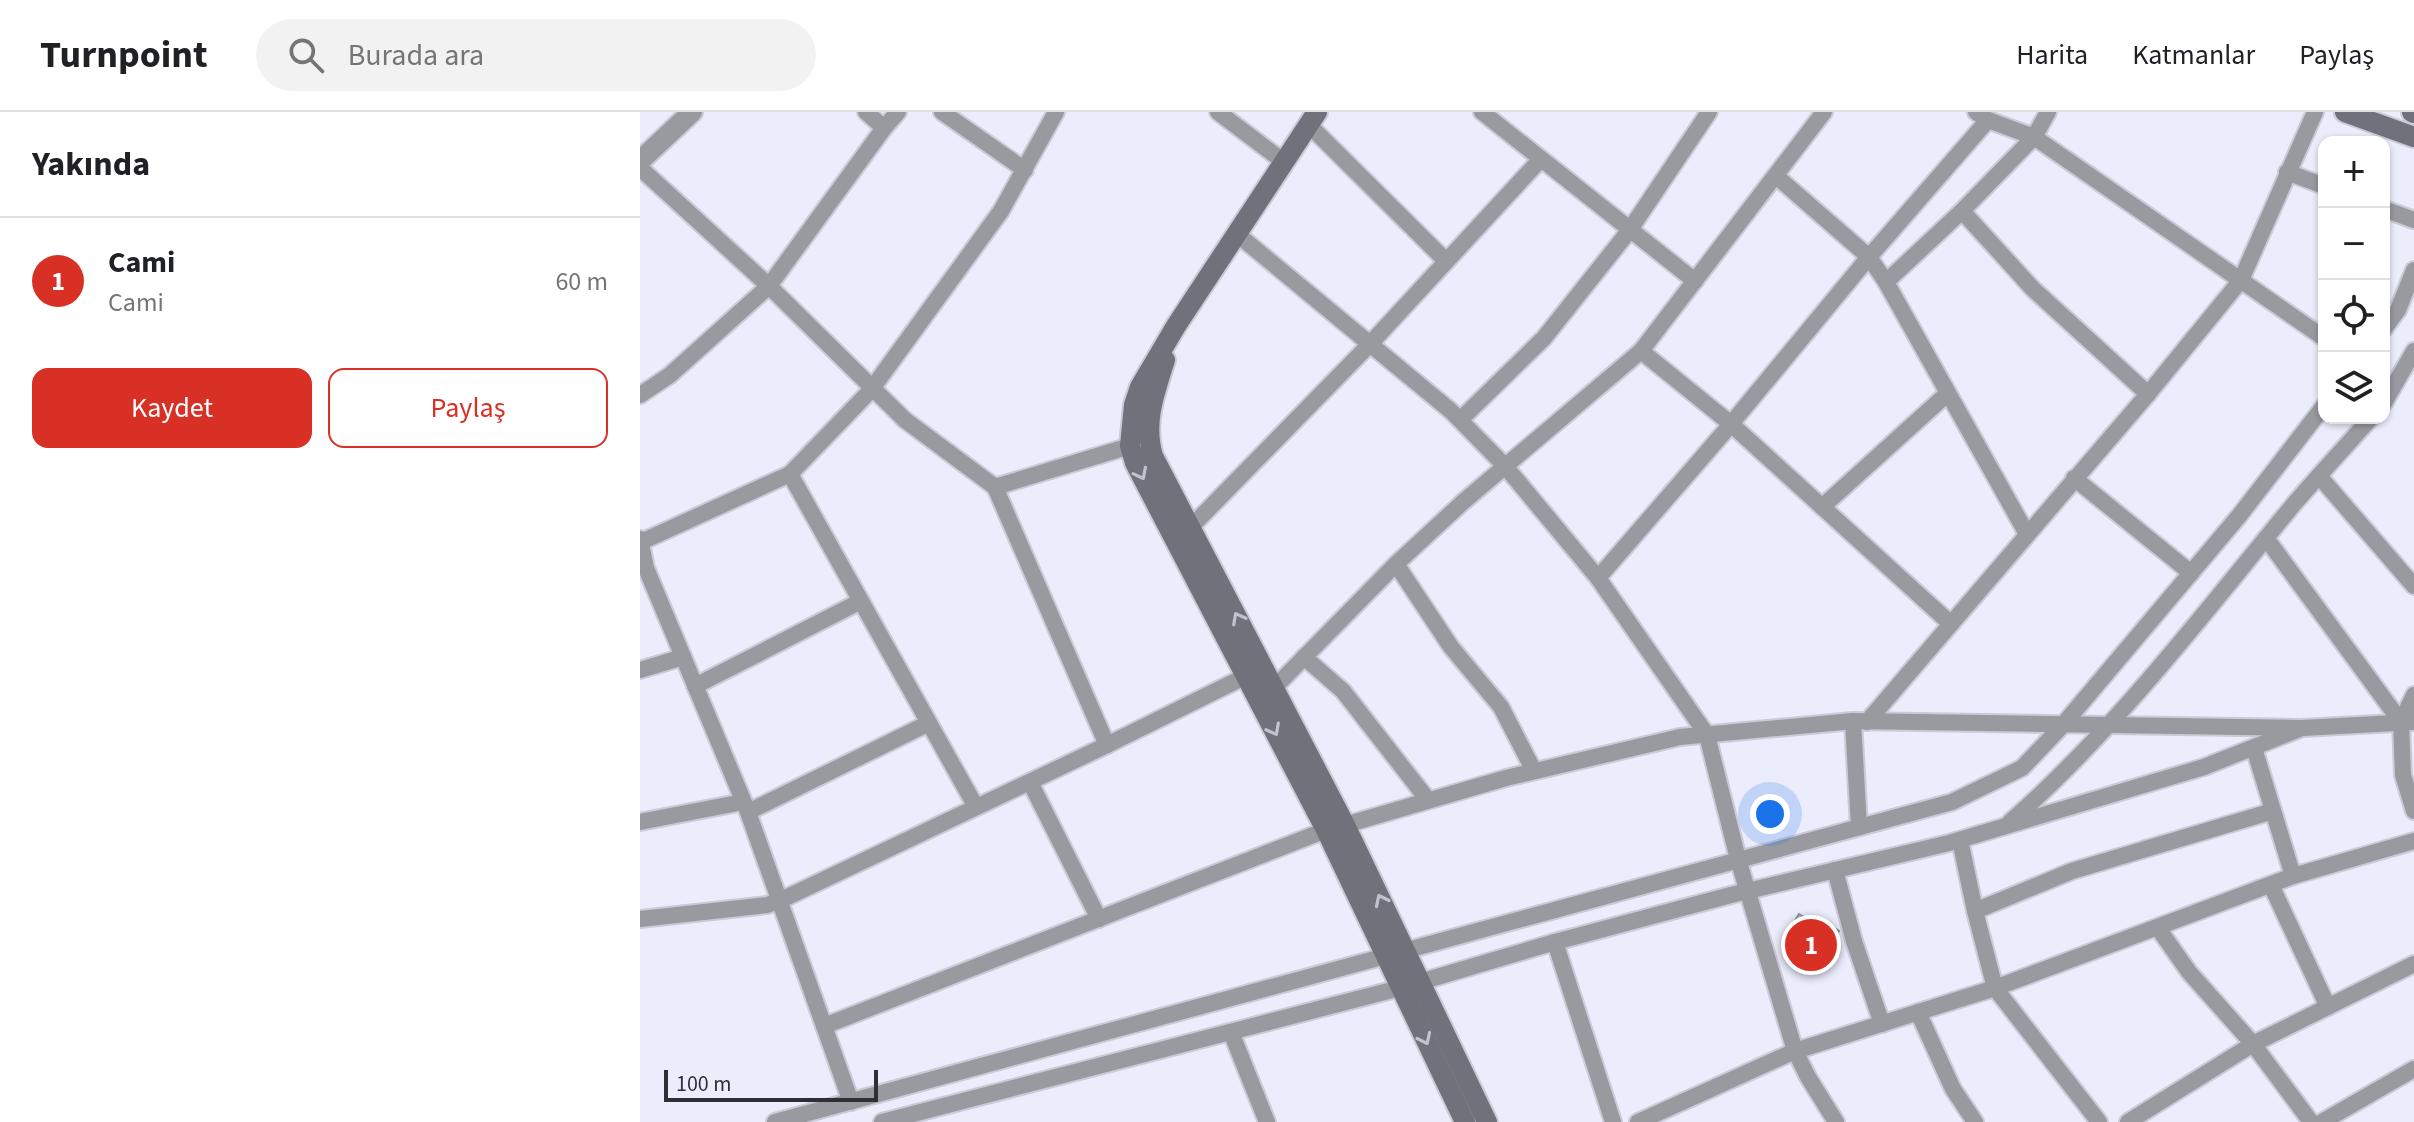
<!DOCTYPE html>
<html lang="tr">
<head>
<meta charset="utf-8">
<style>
  :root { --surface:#fff; --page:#f2f2f2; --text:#202124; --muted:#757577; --line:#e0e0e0; --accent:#d93025 }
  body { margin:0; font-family:"Source Sans 3",sans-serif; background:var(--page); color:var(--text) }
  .controls { position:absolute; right:24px; top:24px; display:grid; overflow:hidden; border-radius:16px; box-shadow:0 2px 6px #0004 }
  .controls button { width:72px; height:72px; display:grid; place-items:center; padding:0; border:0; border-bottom:2px solid var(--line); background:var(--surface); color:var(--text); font:40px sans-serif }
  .scale { position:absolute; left:24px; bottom:20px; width:214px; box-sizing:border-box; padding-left:8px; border:4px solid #2e2e34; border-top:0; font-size:22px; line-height:28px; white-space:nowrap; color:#2e2e34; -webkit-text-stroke:6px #ecedfc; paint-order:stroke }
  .you { position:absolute; left:1130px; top:702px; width:28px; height:28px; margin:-20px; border:6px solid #fff; border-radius:50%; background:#1a73e8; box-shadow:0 0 0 12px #1a73e833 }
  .badge { display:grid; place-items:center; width:52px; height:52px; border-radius:50%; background:var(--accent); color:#fff; font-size:26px; font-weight:700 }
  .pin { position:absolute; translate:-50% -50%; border:4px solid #fff; box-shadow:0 2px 8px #0006 }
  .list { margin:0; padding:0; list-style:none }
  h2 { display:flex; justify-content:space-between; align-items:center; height:104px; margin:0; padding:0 32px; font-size:34px }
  h2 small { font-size:26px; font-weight:400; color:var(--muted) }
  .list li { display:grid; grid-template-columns:52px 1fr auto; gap:24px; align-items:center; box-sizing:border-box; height:128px; padding:0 32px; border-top:2px solid var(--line) }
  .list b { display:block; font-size:30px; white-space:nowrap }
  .list p { margin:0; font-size:26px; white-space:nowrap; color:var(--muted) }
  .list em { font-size:26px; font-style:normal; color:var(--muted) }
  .actions { display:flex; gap:16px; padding:24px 32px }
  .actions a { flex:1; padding:18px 0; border:2px solid var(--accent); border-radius:16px; text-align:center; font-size:28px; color:var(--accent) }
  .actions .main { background:var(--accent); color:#fff }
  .icon { flex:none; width:44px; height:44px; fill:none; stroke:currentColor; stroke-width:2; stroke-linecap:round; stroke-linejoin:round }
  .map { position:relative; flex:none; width:1774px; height:1010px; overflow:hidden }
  header { display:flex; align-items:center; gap:48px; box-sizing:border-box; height:112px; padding:0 40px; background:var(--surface); border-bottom:2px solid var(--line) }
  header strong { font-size:38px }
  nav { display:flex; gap:44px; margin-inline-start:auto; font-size:28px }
  .search { width:560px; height:72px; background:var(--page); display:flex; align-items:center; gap:20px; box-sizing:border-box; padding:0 28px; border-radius:44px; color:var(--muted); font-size:30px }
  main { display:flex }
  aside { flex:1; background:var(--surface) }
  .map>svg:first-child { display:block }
</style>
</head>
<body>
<header>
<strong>Turnpoint</strong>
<div class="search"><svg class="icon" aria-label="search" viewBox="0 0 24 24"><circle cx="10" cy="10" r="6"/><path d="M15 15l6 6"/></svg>Burada ara</div>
<nav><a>Harita</a><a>Katmanlar</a><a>Paylaş</a></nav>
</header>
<main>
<aside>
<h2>Yakında<small></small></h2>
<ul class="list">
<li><span class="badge">1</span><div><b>Cami</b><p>Cami</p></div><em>60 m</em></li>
</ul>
<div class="actions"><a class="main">Kaydet</a><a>Paylaş</a></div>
</aside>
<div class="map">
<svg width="1774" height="1010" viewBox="0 0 1774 1010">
  <rect width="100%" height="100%" fill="#ecedfc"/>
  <!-- building -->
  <polygon fill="#bebecd" stroke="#9393a1" stroke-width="2" points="1159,802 1177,813 1181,807 1199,819 1175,857 1156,845 1160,838 1143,827"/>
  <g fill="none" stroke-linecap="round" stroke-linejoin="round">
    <!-- minor casing -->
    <g stroke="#cacbd8" stroke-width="20">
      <g id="minor">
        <polyline points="226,0 244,16 258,0"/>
        <polyline points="302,0 385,58"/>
        <polyline points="578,0 644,50"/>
        <polyline points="842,0 1055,169"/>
        <polyline points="1408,0 1394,25 1684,226"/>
        <polyline points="669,13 806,149"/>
        <polyline points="0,56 129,174 265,308 355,375"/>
        <polyline points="1647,60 1684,74"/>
        <polyline points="1744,97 1774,108"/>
        <polyline points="1322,99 1394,25 1348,8"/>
        <polyline points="597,122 811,299 865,354 958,466"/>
        <polyline points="1246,170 1229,145 1348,8 1336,0"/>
        <polyline points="1744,217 1758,198 1774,158"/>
        <polyline points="1001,239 1091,312 1311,512"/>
        <polyline points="0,283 30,263 129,174 244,16"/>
        <polyline points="1744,291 1774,239"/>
        <polyline points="820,308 904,226 989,119 1069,0"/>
        <polyline points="150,362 336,695"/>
        <polyline points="1679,364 1774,474"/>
        <polyline points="1434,366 1551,461"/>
        <polyline points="1182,395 1308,281"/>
        <polyline points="550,416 730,232 900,48"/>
        <polyline points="1387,422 1246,170 1322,99 1393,177 1508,282"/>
        <polyline points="1626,426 1761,610 1774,583"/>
        <polyline points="0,427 6,456 108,700 211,990"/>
        <polyline points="1,430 150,362 231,278 361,99 416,0"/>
        <polyline points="756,452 811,535 861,595 894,659"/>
        <polyline points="664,545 703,579 788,688"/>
        <polyline points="0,558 43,545"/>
        <polyline points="55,574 221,489"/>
        <polyline points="634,576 756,452 823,390 1001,239 1184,0"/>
        <polyline points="1213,609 1219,715"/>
        <polyline points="1227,610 1508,282 1601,168 1675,0"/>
        <polyline points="1761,610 1763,663 1774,699"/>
        <polyline points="467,633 355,375 490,334"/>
        <polyline points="1614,636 1653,764 1774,729"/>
        <polyline points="390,670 459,807"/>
        <polyline points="108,700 289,611"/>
        <polyline points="0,710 103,690"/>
        <path d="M1370,710C1478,615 1563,502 1654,392C1679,363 1705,335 1731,306"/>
        <polyline points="705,713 866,666 1040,625 1213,609 1662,616 1774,610"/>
        <polyline points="1320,728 1335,799 1432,759 1633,699"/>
        <polyline points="1195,758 1214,829 1242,912"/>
        <polyline points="1631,773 1688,895"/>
        <polyline points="1335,799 1355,876 1653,764"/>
        <polyline points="0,807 127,793 139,789 467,633 606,564"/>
        <polyline points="1518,816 1549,860 1613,932 1774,852"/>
        <polyline points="915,830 973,1010"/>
        <polyline points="1278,900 1313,977 1335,1010"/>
        <polyline points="184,914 686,718"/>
        <polyline points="591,920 627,1010"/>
        <polyline points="135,1010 1312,690 1382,656 1422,614 1599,404 1684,294"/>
        <polyline points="242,1010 760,876 915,830 1091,783 1309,731 1564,655 1662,616"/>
        <polyline points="998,1010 1155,939 1098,747 1067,623 958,466 1086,318 1229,145 1136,64"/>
        <polyline points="1196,1010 1168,965 1155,939 1355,876 1459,1010"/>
        <polyline points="1488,1010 1613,932 1671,1010"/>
        <polyline points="1682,1010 1774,957"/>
      </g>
    </g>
    <!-- tertiary casing -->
    <g stroke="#cacbd8" stroke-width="24">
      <polyline id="tertiary" points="0,49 52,0"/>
    </g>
    <!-- secondary casing -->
    <g stroke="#cacbd8" stroke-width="24">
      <g id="secondary">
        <polyline points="677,0 536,214 500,275 494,293 490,334 495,351 686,718 825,1010"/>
        <polyline points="1705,0 1774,25"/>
        <polyline points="1772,0 1774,1"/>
        <path d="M525,248C515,280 503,310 513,344L705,713L847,1010"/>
      </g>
    </g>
    <!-- minor -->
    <use href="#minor" stroke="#999aa0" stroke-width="16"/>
    <!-- tertiary -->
    <use href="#tertiary" stroke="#999aa0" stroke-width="20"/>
    <!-- secondary -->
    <use href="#secondary" stroke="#71717b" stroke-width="20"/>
  </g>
  <!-- one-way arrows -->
  <defs><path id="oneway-chevron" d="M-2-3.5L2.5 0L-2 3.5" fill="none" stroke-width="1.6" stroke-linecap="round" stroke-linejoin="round" transform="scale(2)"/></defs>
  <g stroke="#c1c2cf">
    <use href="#oneway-chevron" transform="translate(501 362) rotate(63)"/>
    <use href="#oneway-chevron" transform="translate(598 506) rotate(-118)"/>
    <use href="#oneway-chevron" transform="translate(634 618) rotate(62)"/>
    <use href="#oneway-chevron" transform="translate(741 788) rotate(-116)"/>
    <use href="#oneway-chevron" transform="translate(785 927) rotate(64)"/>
  </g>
</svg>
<div class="controls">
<button>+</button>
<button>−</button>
<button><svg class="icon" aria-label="locate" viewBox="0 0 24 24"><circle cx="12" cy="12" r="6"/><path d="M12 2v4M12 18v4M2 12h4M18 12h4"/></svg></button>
<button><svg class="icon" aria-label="layers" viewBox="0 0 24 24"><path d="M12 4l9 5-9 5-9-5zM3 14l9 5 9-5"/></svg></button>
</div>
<div class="scale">100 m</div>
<div class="you"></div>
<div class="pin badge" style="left:1171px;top:833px">1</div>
</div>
</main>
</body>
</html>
